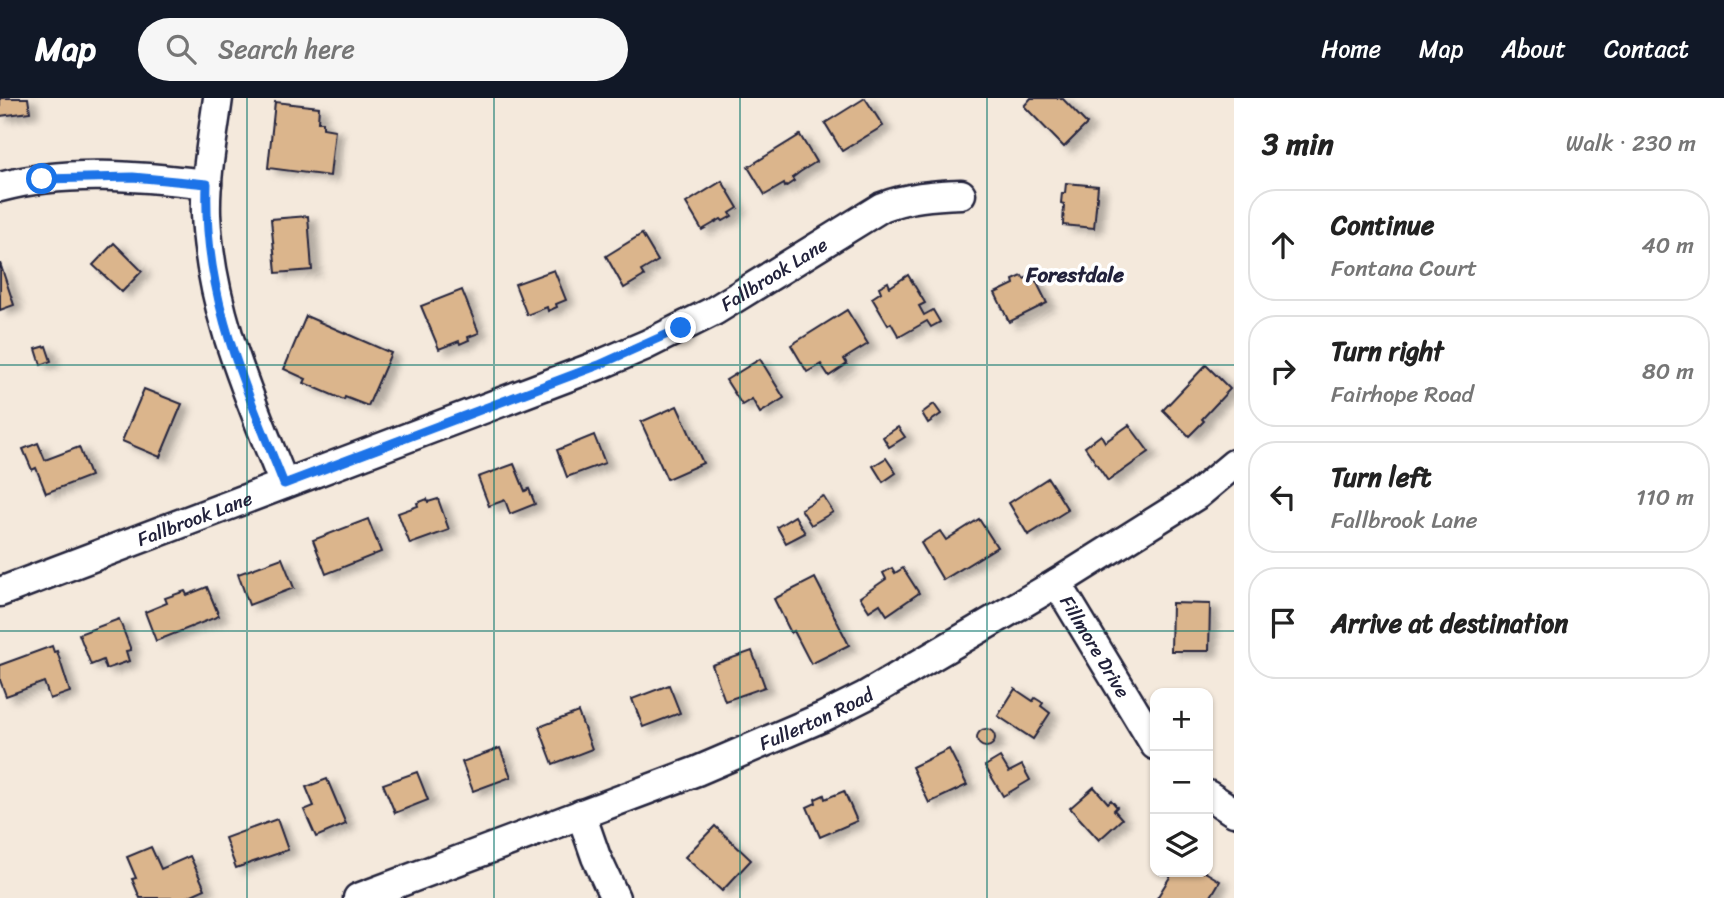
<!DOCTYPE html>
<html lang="en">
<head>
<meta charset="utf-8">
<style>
  :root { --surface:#fff; --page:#f6f6f6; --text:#222; --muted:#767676; --line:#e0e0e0; --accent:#111827 }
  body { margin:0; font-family:Sriracha,sans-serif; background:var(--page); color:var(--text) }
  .controls { position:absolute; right:21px; bottom:21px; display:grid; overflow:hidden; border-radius:14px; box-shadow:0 2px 5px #0004 }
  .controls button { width:63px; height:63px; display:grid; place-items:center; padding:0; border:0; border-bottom:2px solid var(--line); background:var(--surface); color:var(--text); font:35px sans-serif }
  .stop { position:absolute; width:21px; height:21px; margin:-16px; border:5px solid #1a73e8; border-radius:50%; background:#fff }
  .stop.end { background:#1a73e8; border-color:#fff; box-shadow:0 2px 7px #0008 }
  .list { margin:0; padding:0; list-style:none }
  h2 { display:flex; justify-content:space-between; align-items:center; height:91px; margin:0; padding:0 28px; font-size:30px }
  h2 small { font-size:23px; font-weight:400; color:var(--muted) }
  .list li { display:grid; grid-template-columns:46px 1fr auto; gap:21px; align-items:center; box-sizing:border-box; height:112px; margin:0 14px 14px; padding:0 14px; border:2px solid var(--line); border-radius:28px }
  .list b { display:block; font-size:26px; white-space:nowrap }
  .list p { margin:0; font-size:23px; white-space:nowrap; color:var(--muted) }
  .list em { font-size:23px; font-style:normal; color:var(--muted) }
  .icon { flex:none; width:38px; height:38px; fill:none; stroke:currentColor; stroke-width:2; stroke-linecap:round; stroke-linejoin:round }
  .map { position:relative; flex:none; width:1234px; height:800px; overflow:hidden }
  header { display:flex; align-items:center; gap:42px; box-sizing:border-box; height:98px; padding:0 35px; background:var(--accent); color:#fff }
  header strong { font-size:33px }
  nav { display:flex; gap:38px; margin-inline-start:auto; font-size:24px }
  .search { width:490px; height:63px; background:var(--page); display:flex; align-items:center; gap:18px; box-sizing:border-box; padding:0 24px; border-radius:38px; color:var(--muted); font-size:26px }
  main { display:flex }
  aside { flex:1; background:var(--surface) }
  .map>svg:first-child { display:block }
</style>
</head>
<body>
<header>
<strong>Map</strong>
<div class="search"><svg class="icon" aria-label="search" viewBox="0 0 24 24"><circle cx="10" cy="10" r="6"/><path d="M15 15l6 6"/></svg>Search here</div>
<nav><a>Home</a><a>Map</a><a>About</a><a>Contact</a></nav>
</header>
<main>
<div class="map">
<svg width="1234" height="800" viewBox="0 0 1234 800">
  <defs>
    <filter id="shadow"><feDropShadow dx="8" dy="4.5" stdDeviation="3.5" flood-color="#0004"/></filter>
  </defs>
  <rect width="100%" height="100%" fill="#f4e9dc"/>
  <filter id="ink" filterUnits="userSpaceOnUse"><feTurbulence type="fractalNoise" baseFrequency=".0143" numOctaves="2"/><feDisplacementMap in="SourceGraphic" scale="14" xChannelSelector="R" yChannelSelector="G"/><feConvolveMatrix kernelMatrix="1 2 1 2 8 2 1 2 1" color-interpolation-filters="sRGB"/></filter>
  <g filter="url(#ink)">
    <!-- building -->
    <g fill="#dbb58c" stroke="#22223b" stroke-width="2" filter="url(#shadow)">
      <polygon points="0,0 28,0 30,14 0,18"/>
      <polygon points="865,0 883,28 842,53 825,25"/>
      <polygon points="1031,0 1062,0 1087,26 1064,49 1024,8"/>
      <polygon points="275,4 319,9 318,24 323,24 323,30 335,32 330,78 268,70"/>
      <polygon points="800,37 816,64 800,74 792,80 794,83 785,89 784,86 765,97 748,69"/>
      <polygon points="722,83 738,110 730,115 732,118 723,123 721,121 702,132 686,105"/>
      <polygon points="1066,85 1098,88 1094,130 1063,127 1064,106 1061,105 1062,95 1065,95"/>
      <polygon points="308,118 312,172 276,175 271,121"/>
      <polygon points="642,136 658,163 641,173 644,178 624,190 606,158"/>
      <polygon points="114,145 142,173 122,194 93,167"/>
      <polygon points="0,165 14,207 0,212"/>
      <polygon points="554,172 566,202 556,206 557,209 548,213 547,209 527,217 515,186"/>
      <polygon points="908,177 925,205 919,208 924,217 933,212 940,224 931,229 927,223 899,239 891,225 888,227 872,200 881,194 879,189 888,184 890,189"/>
      <polygon points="1033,177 1047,205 1009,224 995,195 1014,186 1013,182 1022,178 1024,181"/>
      <polygon points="462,192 479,235 468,239 469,242 460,246 459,243 439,251 421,208"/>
      <polygon points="847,212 868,246 844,261 847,266 829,278 821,266 807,274 791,247"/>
      <polygon points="306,218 391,255 368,308 345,299 344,302 304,285 306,281 284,271"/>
      <polygon points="46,248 51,263 41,267 36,251"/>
      <polygon points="760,261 784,300 760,315 752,301 742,307 726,282"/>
      <polygon points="1206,267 1230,291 1202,321 1204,323 1189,338 1163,312"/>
      <polygon points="144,291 182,306 160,359 122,343"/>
      <polygon points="934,306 941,316 928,325 922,315"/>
      <polygon points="677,308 703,365 667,381 641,324"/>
      <polygon points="1129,327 1149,354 1108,383 1085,349 1101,337 1105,344"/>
      <polygon points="898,329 905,339 889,349 883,339"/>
      <polygon points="594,337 605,365 567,379 557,352"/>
      <polygon points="38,345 45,362 79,349 90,378 46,395 36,370 32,372 23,351"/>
      <polygon points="886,360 896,375 883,384 873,368"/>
      <polygon points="514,366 525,393 529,391 535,406 510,416 505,402 489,408 478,379"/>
      <polygon points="1048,380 1068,412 1028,437 1009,405"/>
      <polygon points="823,398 833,414 811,427 801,411"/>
      <polygon points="427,401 428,404 438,401 449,432 410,446 398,415 418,408 417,405"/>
      <polygon points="795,418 805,435 786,445 777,429"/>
      <polygon points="368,421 381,454 326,476 313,442"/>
      <polygon points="979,421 997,449 943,482 921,445 940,433 946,442"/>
      <polygon points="282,460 294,490 249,507 238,476"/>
      <polygon points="892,470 895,475 903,470 919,495 887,517 880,506 869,513 860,499 886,481 883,475"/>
      <polygon points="815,480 849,547 811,566 794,533 791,535 774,501"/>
      <polygon points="207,489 219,518 156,543 145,514 167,505 165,500 185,493 187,497"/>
      <polygon points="1172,505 1210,506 1209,553 1171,553"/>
      <polygon points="119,521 131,552 126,553 129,563 106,571 103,562 91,567 79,536"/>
      <polygon points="52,548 54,554 57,553 70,594 50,601 44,584 6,598 0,582 0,567"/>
      <polygon points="752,553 765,589 725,603 712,567"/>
      <polygon points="669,587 680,615 643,629 632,601"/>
      <polygon points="1015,591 1033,603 1035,600 1043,605 1041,608 1050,615 1033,641 998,618"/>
      <polygon points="578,614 592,651 553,666 539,629"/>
      <circle cx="986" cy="640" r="9"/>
      <polygon points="500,650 511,679 473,693 462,664"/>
      <polygon points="949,651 967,687 929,705 912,669"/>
      <polygon points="1000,659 1009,674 1022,667 1030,682 1003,698 985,668"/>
      <polygon points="417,674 428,702 395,715 383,686"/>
      <polygon points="327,681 346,726 316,739 304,712 314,708 306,689"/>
      <polygon points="1094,689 1108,705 1111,702 1117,709 1114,712 1122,721 1099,742 1070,710"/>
      <polygon points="844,693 857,723 820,739 807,709 816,705 815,701 824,697 825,701"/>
      <polygon points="277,721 288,752 236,770 225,740"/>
      <polygon points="715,728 751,762 722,793 685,759"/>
      <polygon points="151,749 161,771 190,758 205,791 185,800 140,800 132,781 136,780 127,759"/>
      <polygon points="1173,774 1205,774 1220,783 1210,800 1157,800"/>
    </g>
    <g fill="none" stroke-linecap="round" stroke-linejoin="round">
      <!-- minor casing -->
      <g stroke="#22223b" stroke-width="33">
        <g id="minor">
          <path d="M218,0C213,38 205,78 206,116C210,212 249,298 284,386"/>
          <path d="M0,89C67,71 139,78 207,86"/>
          <path id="s1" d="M1057,485L1155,647"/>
          <path id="s2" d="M0,494L599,267L646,247L714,213L882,109C908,99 933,97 961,96"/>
          <polyline points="1208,697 1234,714"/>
          <polyline points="581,716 596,759 615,800"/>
          <path id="s3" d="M358,800L697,673L823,619L865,598L1057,485L1197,397L1234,366"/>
        </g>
      </g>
      <!-- minor -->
      <use href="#minor" stroke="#fff" stroke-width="28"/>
    </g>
  </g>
  <g fill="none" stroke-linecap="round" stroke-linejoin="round" filter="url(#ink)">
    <!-- route -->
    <path stroke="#1a73e8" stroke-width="9" d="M42,81L133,79L207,86C203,198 244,285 284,386L599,267L681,230"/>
  </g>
  <!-- grid -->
  <path fill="none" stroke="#0f766e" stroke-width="2" stroke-opacity="0.55" d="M247,0V800M494,0V800M740,0V800M987,0V800M0,267H1234M0,533H1234"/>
  <g text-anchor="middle" stroke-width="7" stroke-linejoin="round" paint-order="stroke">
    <!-- street labels -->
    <g font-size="19" fill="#22223b" stroke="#fff">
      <text dy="7" stroke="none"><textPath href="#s2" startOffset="838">Fallbrook Lane</textPath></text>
      <text dy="7" stroke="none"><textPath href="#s2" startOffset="208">Fallbrook Lane</textPath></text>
      <text dy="7" stroke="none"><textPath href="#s1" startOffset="74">Fillmore Drive</textPath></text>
      <text dy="7" stroke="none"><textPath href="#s3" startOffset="492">Fullerton Road</textPath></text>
    </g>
    <!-- neighbourhood labels -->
    <g font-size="21" font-weight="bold" fill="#22223b" stroke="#fff">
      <text x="1075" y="184">Forestdale</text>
    </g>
  </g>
</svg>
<div class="controls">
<button>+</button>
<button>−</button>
<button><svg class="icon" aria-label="layers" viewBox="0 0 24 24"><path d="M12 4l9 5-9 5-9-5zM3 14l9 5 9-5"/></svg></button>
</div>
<div class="stop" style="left:42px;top:81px"></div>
<div class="stop end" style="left:681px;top:230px"></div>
</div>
<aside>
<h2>3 min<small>Walk · 230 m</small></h2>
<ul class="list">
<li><svg class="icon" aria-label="ahead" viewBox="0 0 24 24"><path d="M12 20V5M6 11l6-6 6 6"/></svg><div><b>Continue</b><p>Fontana Court</p></div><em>40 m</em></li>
<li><svg class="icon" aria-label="right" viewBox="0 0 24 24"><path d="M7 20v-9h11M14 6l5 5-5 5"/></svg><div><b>Turn right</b><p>Fairhope Road</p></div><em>80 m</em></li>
<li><svg class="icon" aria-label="left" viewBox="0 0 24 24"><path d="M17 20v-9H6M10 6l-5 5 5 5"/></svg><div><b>Turn left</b><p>Fallbrook Lane</p></div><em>110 m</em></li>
<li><svg class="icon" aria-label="arrive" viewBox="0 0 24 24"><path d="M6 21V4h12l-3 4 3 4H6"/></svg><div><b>Arrive at destination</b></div></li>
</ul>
</aside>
</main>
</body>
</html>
